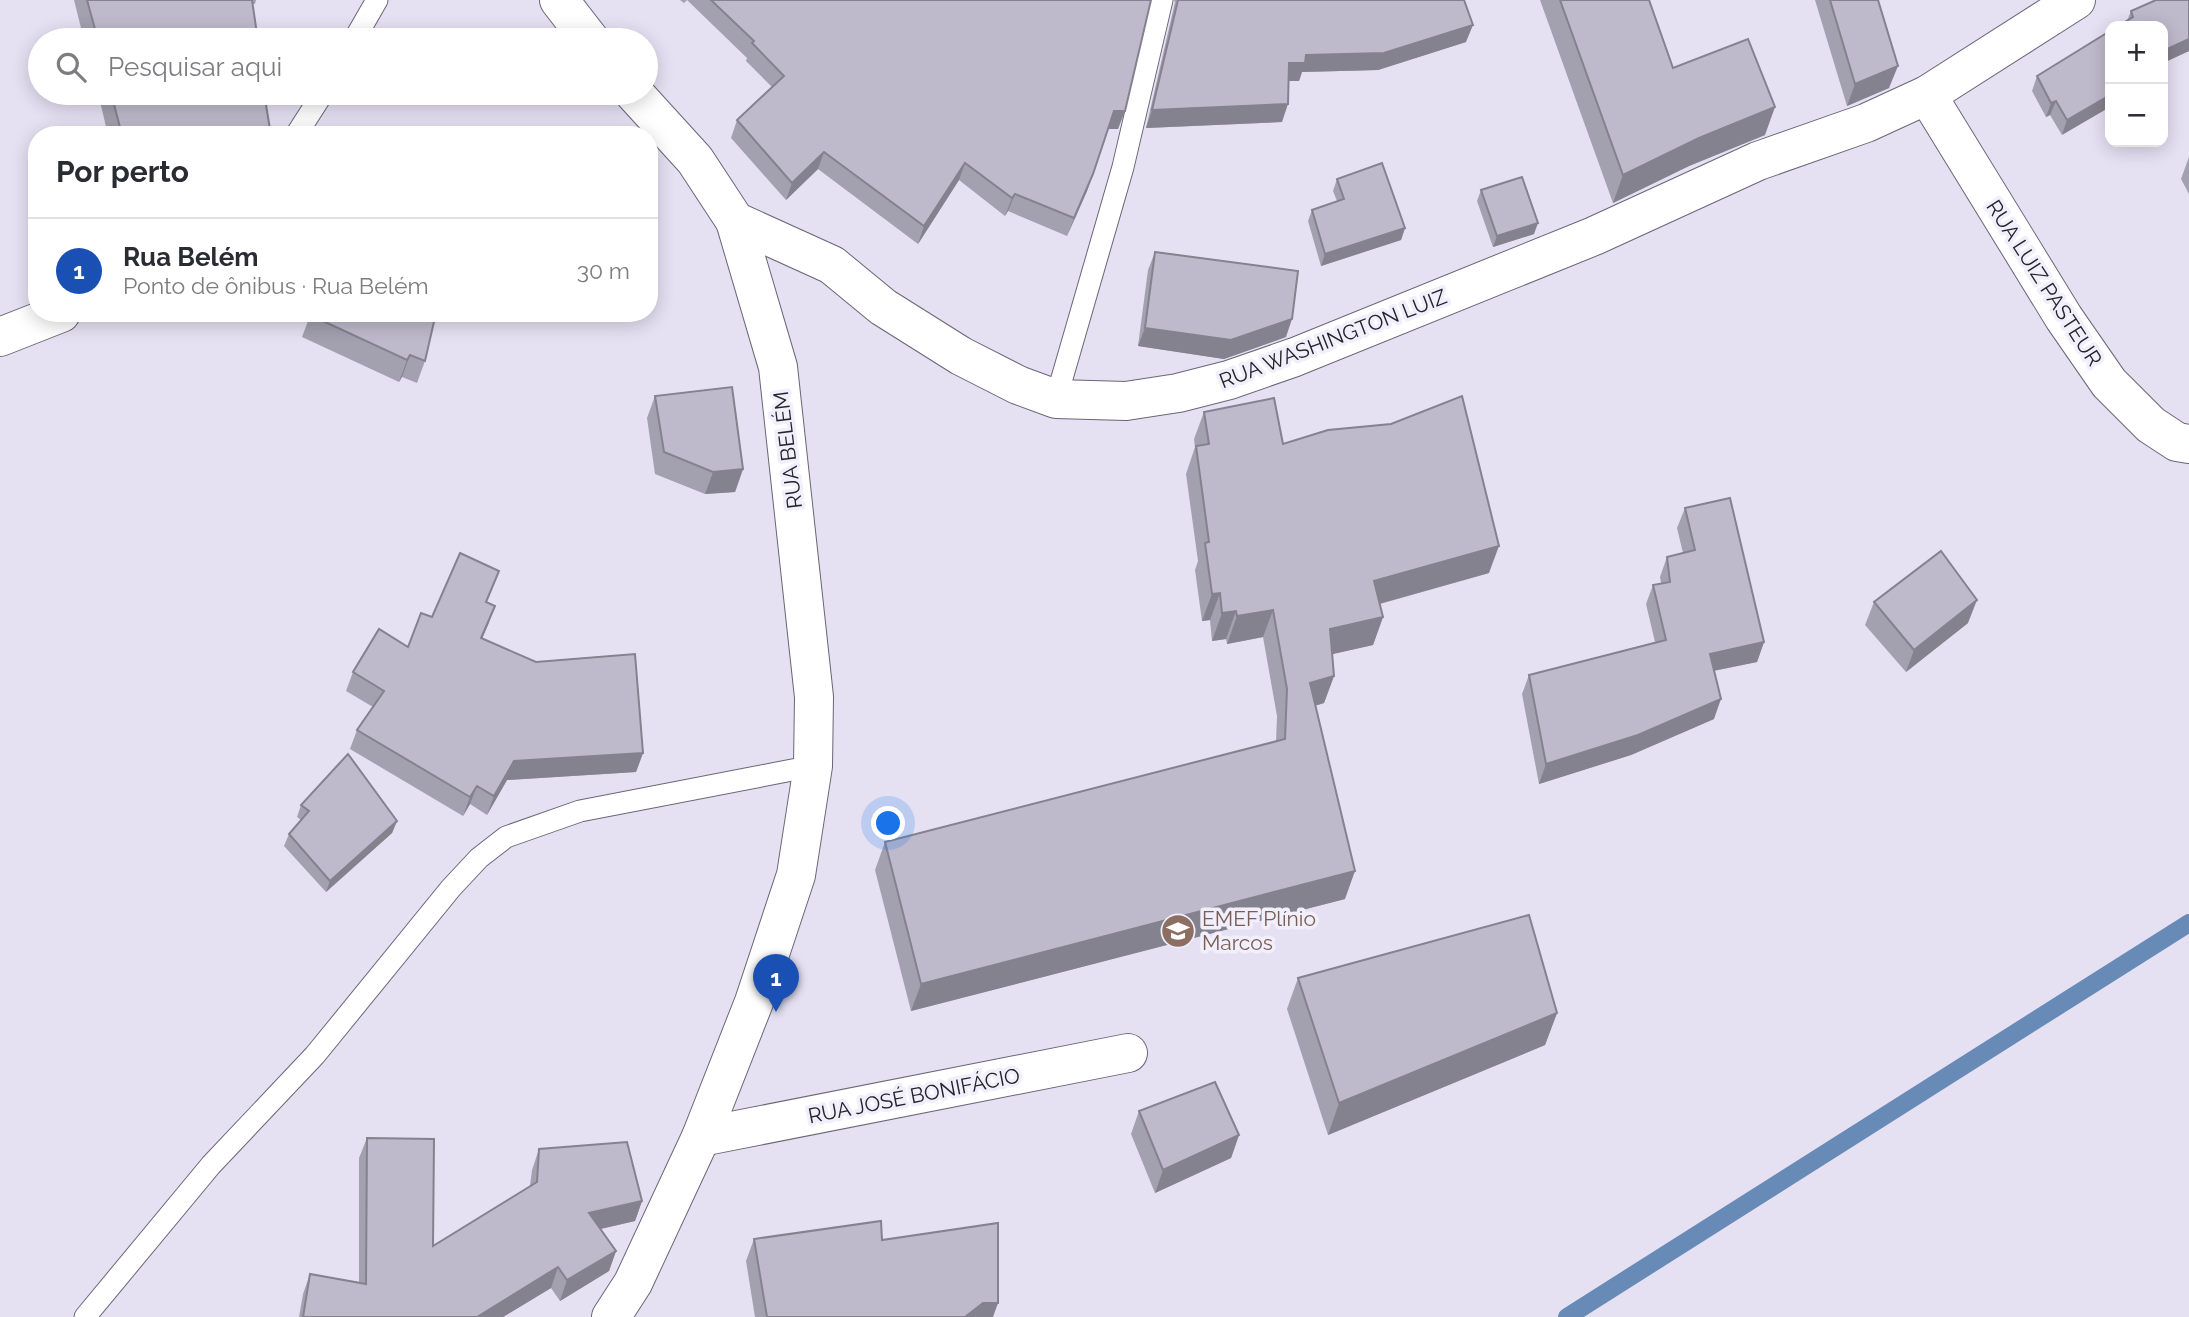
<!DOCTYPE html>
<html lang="pt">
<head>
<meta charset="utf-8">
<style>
  :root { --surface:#fff; --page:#f2f2f3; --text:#2b2b33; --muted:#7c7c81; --line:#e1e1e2; --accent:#0f766e }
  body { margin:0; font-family:Raleway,sans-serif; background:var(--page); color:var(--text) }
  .controls { position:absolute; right:21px; top:21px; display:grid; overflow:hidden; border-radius:14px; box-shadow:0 4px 18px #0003 }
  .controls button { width:63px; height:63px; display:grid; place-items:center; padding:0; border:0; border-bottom:2px solid var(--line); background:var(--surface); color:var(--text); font:35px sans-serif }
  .you { position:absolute; left:889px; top:824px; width:24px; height:24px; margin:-18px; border:5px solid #fff; border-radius:50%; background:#1a73e8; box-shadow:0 0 0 10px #1a73e833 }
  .badge { display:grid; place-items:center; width:46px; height:46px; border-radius:50%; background:var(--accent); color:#fff; font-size:23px; font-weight:700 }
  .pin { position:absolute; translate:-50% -58px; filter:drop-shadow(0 2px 4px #0008) }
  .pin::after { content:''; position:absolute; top:37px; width:24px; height:21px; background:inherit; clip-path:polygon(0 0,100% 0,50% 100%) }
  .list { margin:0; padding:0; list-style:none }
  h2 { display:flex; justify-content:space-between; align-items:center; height:91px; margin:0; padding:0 28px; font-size:30px }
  h2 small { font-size:23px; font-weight:400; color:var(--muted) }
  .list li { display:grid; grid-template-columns:46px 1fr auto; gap:21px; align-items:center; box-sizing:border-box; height:105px; padding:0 28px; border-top:2px solid var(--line) }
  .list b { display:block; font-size:26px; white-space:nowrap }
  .list p { margin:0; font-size:23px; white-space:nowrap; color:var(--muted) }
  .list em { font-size:23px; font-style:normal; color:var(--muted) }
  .icon { flex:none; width:38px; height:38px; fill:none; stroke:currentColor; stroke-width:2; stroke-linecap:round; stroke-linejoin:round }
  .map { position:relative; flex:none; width:2189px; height:1317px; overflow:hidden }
  .search { position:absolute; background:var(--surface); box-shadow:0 4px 18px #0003; left:28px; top:28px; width:630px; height:77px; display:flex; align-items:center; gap:18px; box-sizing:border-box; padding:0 24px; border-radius:38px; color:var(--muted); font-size:26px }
  .panel { position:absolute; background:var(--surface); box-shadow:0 4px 18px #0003; left:28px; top:126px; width:630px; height:196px; border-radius:28px }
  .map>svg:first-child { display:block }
</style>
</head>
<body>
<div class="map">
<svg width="2189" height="1317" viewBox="0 0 2189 1317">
  <rect width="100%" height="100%" fill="#e5e1f3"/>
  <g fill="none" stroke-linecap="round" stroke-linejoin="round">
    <!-- stream -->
    <polyline stroke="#678ab6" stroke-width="18" points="1567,1317 2189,923"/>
    <!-- service casing -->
    <g stroke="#696676" stroke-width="23">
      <g id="service">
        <polyline points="354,40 377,0"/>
        <polyline points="296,135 323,93"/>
        <polyline points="1056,399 1123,167 1162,0"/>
        <polyline points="85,1317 211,1165 315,1055 451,888 479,858 506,837 580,811 813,766"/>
      </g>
    </g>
    <!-- minor casing -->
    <g stroke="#696676" stroke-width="40">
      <g id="minor">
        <polyline points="559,0 590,40"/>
        <polyline points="634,93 695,160 735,221 832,265 883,307 961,356 1018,385 1056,399 1126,401 1178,393 1229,380 1295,357 1594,236 1758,161 1866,123 1927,95 2076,0"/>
        <polyline points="1927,95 2064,318 2109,383 2151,425 2177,442 2189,444"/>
        <polyline points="0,337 61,313"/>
        <polyline points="701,1137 1128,1053"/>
        <polyline points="611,1317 633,1283 701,1137 754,1002 796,875 813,766 814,697 778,367 735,221"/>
      </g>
    </g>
    <!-- service -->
    <use href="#service" stroke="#fff" stroke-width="21"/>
    <!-- minor -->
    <use href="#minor" stroke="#fff" stroke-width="38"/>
  </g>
  <!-- wall -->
  <g fill="#a3a0af">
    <polygon points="74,0 256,0 255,4 252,4 257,34 255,40 84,40"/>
    <polygon points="680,0 1151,0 1118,129 1108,129 1087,191 1067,236 1008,211 1005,216 959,180 918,244 818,169 786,200 731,138 737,120 772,87 746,61 747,58 687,0 684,3"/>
    <polygon points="1174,0 1464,0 1466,42 1378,70 1302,72 1299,81 1289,81 1282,122 1146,128 1175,2"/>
    <polygon points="1540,0 1649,0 1673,68 1765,135 1689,166 1613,203"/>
    <polygon points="1815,0 1878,0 1889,88 1847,106"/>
    <polygon points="2189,0 2189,51 2163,63 2163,26 2127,21 2131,11"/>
    <polygon points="2110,31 2062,135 2050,115 2046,117 2032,91 2037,76"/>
    <polygon points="98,93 264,93 268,135 108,135"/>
    <polygon points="2189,157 2189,194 2181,179"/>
    <polygon points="1337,179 1405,228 1401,240 1321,266 1308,221 1312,210 1337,201 1333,191"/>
    <polygon points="1481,190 1534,234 1493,247 1477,201"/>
    <polygon points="1155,252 1286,337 1224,359 1138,346 1148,270"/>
    <polygon points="311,313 425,361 417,383 402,377 399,382 302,337"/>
    <polygon points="655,396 743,469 735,492 705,494 655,474 647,418"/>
    <polygon points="1204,412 1283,444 1489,573 1380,604 1383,617 1373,645 1332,654 1334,676 1324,703 1315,706 1345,899 911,1011 875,870 885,842 1276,742 1277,716 1263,637 1227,644 1226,639 1212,641 1210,620 1202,621 1195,570 1198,561 1186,474 1195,447 1194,439"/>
    <polygon points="1685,508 1764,642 1757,662 1714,671 1714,719 1631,755 1539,784 1522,694 1529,675 1655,642 1646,604 1653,585 1661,583 1660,577 1667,557 1683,553 1677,528"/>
    <polygon points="492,589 486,602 495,606 482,639 643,753 636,772 507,780 487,815 470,804 463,816 350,749 357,730 373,707 346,691 353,672 408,647 432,617"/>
    <polygon points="1874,602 1968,623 1906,672 1865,625"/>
    <polygon points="301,805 397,821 392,833 326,892 284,846 289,834 301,820 297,817"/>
    <polygon points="1298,978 1557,1013 1545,1045 1328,1135 1287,1009"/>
    <polygon points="1139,1111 1239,1135 1231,1158 1155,1193 1131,1134"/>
    <polygon points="367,1138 433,1246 530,1186 532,1170 539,1149 642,1201 635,1221 601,1229 616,1251 609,1271 560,1301 551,1288 503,1317 299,1317 303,1294 310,1274 359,1282 359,1158"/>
    <polygon points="754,1239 882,1240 993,1317 755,1317 746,1261"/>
  </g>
  <!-- shaded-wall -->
  <g fill="#85828f">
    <polygon points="1473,25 1466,42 1378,70 1302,72 1299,81 1283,81 1289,63 1306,55"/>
    <polygon points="2189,39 2189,51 2163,63 2163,51"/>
    <polygon points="1898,66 1889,88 1847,106 1855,84"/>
    <polygon points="2110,95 2110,107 2062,135 2067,120"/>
    <polygon points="2056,101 2050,115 2046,117 2051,103"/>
    <polygon points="1288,104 1282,122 1146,128 1152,110"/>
    <polygon points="1775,107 1765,135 1689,166 1613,203 1623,175 1699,138"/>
    <polygon points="1114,111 1125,111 1118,129 1107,129"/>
    <polygon points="270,129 268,135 237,135"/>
    <polygon points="824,152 818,169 786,200 792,183"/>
    <polygon points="965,163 959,180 918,244 924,226"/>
    <polygon points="1093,174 1087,191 1067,236 1074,218"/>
    <polygon points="1015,194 1008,211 1005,216 1012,198"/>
    <polygon points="1538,223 1534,234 1493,247 1497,236"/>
    <polygon points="1405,228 1401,240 1321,266 1325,254"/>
    <polygon points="1292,319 1286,337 1224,359 1138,346 1145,328"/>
    <polygon points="410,355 402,377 399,382 407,360"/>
    <polygon points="743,469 735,492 705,494 713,472"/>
    <polygon points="1499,546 1489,573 1364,608 1374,581"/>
    <polygon points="1220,593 1210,620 1202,621 1212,594"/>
    <polygon points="1977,600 1968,623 1906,672 1914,650"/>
    <polygon points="495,606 488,625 474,657 481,638"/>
    <polygon points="1273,610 1263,637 1227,644 1237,616"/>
    <polygon points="1236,611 1226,639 1212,641 1222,613"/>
    <polygon points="1383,617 1373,645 1320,657 1330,629"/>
    <polygon points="1764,642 1757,662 1702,673 1710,654"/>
    <polygon points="1334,676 1324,703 1300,710 1310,683"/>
    <polygon points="1721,699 1714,719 1631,755 1539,784 1546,764"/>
    <polygon points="643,753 636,772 507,780 487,815 494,796 514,761"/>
    <polygon points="477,786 470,804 463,816 470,797"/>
    <polygon points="397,821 392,833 326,892 330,881"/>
    <polygon points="1355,871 1345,899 911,1011 921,984"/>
    <polygon points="1557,1013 1545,1045 1328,1135 1339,1103"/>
    <polygon points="1239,1135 1231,1158 1155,1193 1163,1170"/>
    <polygon points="642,1201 635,1221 582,1233 589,1213"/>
    <polygon points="616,1251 609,1271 560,1301 567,1280"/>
    <polygon points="558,1267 551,1288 503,1317 477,1317"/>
    <polygon points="983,1303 998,1303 993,1317 965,1317"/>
  </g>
  <!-- building -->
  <g fill="#bebacc" stroke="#85828f" stroke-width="2">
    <polygon points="87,0 252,0 257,34 254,35 255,40 98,40"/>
    <polygon points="711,0 1151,0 1125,111 1114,111 1093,174 1074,218 1015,194 1012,198 965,163 924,226 824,152 792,183 737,120 784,76 752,43 754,41"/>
    <polygon points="1178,0 1464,0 1473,25 1384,53 1306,55 1305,63 1289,63 1288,104 1152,110"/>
    <polygon points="1560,0 1649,0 1673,68 1748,39 1775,107 1699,138 1623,175"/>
    <polygon points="1830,0 1878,0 1898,66 1855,84"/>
    <polygon points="2156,0 2189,0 2189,39 2163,51 2163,26 2118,26 2133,17 2131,11"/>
    <polygon points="2110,31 2110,95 2067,120 2056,101 2051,103 2037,76"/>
    <polygon points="111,93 264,93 270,129 237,135 122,135"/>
    <polygon points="1382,163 1405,228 1325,254 1312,210 1344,199 1337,179"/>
    <polygon points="1522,177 1538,223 1497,236 1481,190"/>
    <polygon points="1155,252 1298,271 1292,319 1231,340 1145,328"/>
    <polygon points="311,313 436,313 425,361 410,355 407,360 310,315"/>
    <polygon points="732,387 743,469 713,472 664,452 655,396"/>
    <polygon points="1462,396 1499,546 1374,581 1383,617 1330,629 1334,676 1310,683 1355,871 921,984 885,842 1285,739 1287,689 1273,610 1237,616 1236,611 1222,613 1220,593 1212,594 1205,543 1209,542 1196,446 1209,444 1204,412 1274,398 1283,444 1328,430 1391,424"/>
    <polygon points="1730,498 1764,642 1710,654 1721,699 1638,735 1546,764 1529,675 1666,640 1653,585 1670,582 1667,557 1695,550 1685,508"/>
    <polygon points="1941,551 1977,600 1914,650 1874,602"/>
    <polygon points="460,553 499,571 486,602 495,606 481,638 536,662 635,654 643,753 514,761 494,796 477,786 470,797 357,730 384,691 353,672 379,629 408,647 421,613 432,617"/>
    <polygon points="348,754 397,821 330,881 289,834 309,811 301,805"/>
    <polygon points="1529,915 1557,1013 1339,1103 1298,978"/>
    <polygon points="1215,1082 1239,1135 1163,1170 1139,1111"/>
    <polygon points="367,1138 434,1139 433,1246 537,1182 539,1149 627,1142 642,1201 589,1213 616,1251 567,1280 558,1267 477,1317 303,1317 310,1274 366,1284"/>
    <polygon points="881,1221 882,1240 998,1223 998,1303 983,1303 965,1317 767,1317 754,1239"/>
  </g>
  <!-- icons -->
  <defs>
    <g id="school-disc" transform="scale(1.75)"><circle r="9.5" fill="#8d6e63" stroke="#f2effd"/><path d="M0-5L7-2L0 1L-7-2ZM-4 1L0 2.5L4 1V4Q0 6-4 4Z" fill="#fff"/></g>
  </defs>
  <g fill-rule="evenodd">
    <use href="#school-disc" x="1178" y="931"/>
  </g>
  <g text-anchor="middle" stroke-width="7" stroke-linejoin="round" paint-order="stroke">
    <!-- street labels -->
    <g font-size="21" fill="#242329" stroke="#f2effd">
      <text transform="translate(2044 283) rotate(57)" y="7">RUA LUIZ PASTEUR</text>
      <text transform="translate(1333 339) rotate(-21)" y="7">RUA WASHINGTON LUIZ</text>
      <text transform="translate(788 450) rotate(-97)" y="7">RUA BELÉM</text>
      <text transform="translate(914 1096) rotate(-11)" y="7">RUA JOSÉ BONIFÁCIO</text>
    </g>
    <!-- education labels -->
    <g font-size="21" fill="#785e54" stroke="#f2effd" text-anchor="start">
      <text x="1202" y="926">EMEF Plínio<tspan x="1202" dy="24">Marcos</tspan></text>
    </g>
  </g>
</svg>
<div class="controls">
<button>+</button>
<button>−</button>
</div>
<div class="you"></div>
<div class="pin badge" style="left:776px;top:1012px;background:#1a4fb4">1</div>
<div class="search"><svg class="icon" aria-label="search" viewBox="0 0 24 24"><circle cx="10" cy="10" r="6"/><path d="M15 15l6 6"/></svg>Pesquisar aqui</div>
<section class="panel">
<h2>Por perto<small></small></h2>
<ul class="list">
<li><span class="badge" style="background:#1a4fb4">1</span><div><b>Rua Belém</b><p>Ponto de ônibus · Rua Belém</p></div><em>30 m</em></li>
</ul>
</section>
</div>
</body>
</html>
